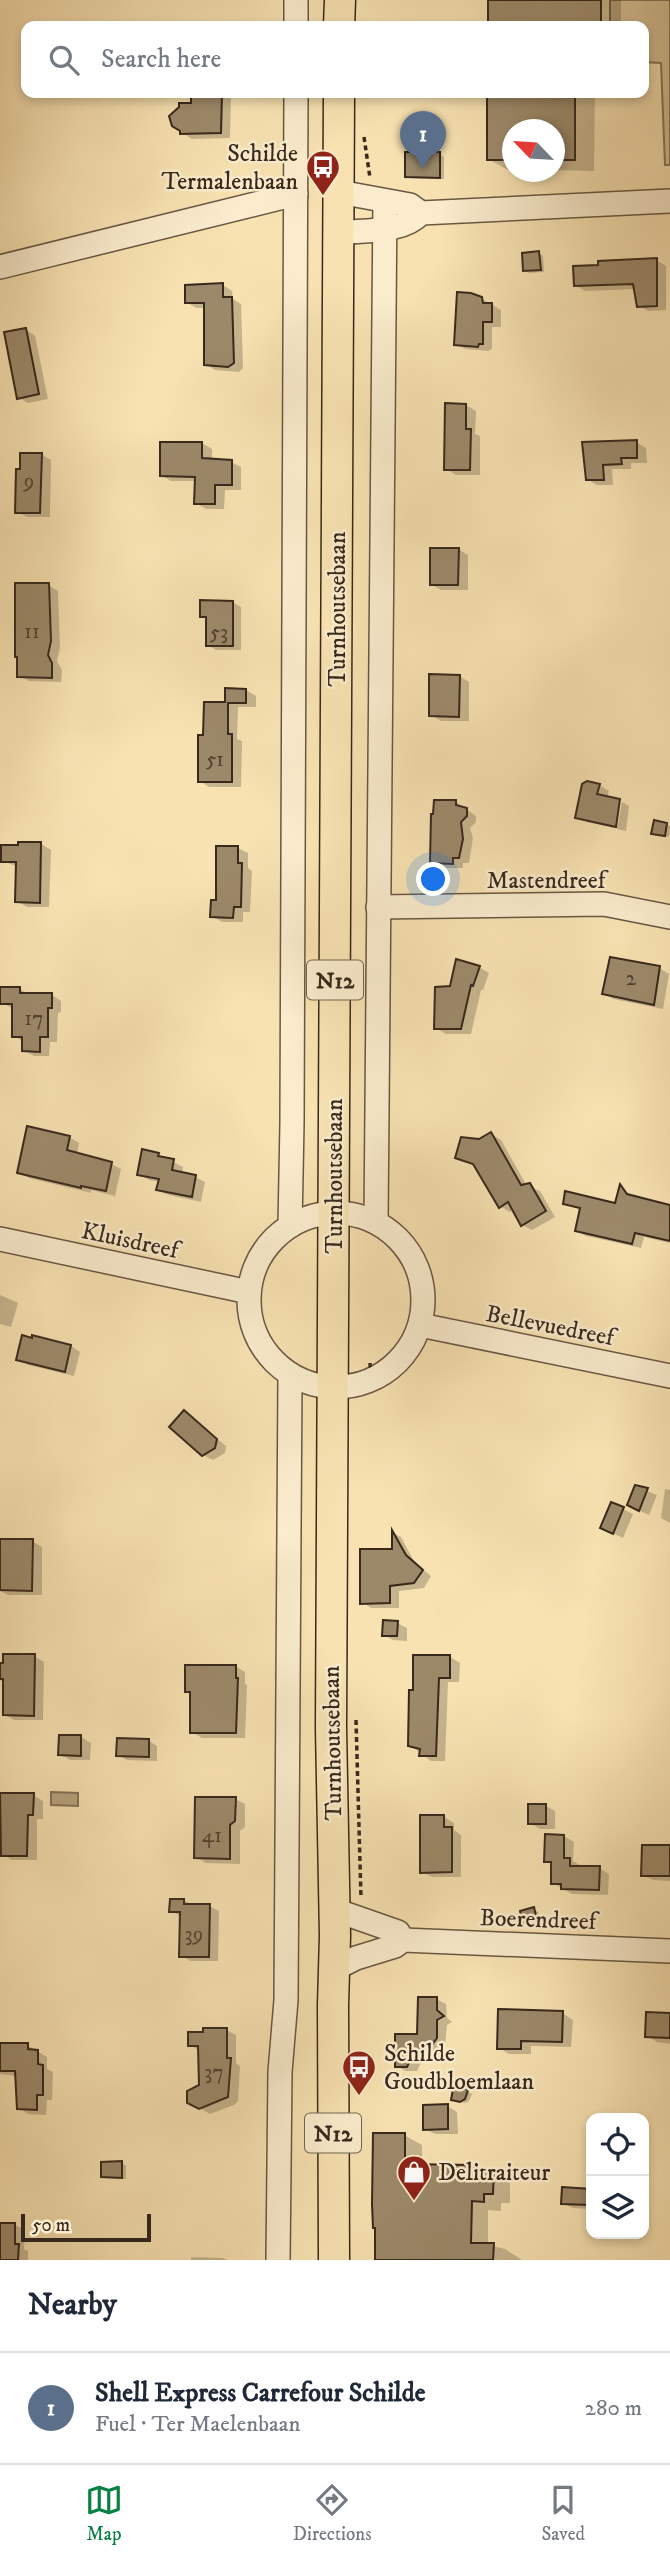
<!DOCTYPE html>
<html lang="en">
<head>
<meta charset="utf-8">
<style>
  :root { --surface:#fff; --page:#f6f6f7; --text:#1f2937; --muted:#747a83; --line:#e0e1e3; --accent:#0b8043 }
  body { margin:0; font-family:"IM FELL DW Pica",serif; background:var(--page); color:var(--text) }
  .controls { position:absolute; right:21px; bottom:21px; display:grid; overflow:hidden; border-radius:14px; box-shadow:0 4px 10px #0003 }
  .controls button { width:63px; height:63px; display:grid; place-items:center; padding:0; border:0; border-bottom:2px solid var(--line); background:var(--surface); color:var(--text); font:35px sans-serif }
  .compass { position:absolute; left:502px; top:119px; width:63px; height:63px; border-radius:50%; background:var(--surface); box-shadow:0 4px 10px #0003; rotate:295deg }
  .scale { position:absolute; left:21px; bottom:18px; width:130px; box-sizing:border-box; padding-left:7px; border:4px solid #38291c; border-top:0; font-size:19px; line-height:24px; white-space:nowrap; color:#38291c; -webkit-text-stroke:5px #faeccd; paint-order:stroke }
  .you { position:absolute; left:434px; top:880px; width:24px; height:24px; margin:-18px; border:5px solid #fff; border-radius:50%; background:#1a73e8; box-shadow:0 0 0 10px #1a73e833 }
  .badge { display:grid; place-items:center; width:46px; height:46px; border-radius:50%; background:var(--accent); color:#fff; font-size:23px; font-weight:700 }
  .pin { position:absolute; translate:-50% -58px; filter:drop-shadow(0 2px 4px #0008) }
  .pin::after { content:''; position:absolute; top:37px; width:24px; height:21px; background:inherit; clip-path:polygon(0 0,100% 0,50% 100%) }
  .list { margin:0; padding:0; list-style:none }
  h2 { display:flex; justify-content:space-between; align-items:center; height:91px; margin:0; padding:0 28px; font-size:30px }
  h2 small { font-size:23px; font-weight:400; color:var(--muted) }
  .list li { display:grid; grid-template-columns:46px 1fr auto; gap:21px; align-items:center; box-sizing:border-box; height:112px; padding:0 28px; border-top:2px solid var(--line) }
  .list b { display:block; font-size:26px; white-space:nowrap }
  .list p { margin:0; font-size:23px; white-space:nowrap; color:var(--muted) }
  .list em { font-size:23px; font-style:normal; color:var(--muted) }
  .icon { flex:none; width:38px; height:38px; fill:none; stroke:currentColor; stroke-width:2; stroke-linecap:round; stroke-linejoin:round }
  .map { position:relative; flex:none; width:670px; height:2260px; overflow:hidden }
  .search { position:absolute; background:var(--surface); box-shadow:0 4px 10px #0003; left:21px; right:21px; top:21px; height:77px; display:flex; align-items:center; gap:18px; box-sizing:border-box; padding:0 24px; border-radius:14px; color:var(--muted); font-size:26px }
  .sheet { height:203px; background:var(--surface) }
  nav { display:flex; justify-content:space-around; align-items:center; box-sizing:border-box; height:98px; border-top:2px solid var(--line); background:var(--surface); font-size:19px; color:var(--muted) }
  nav a { display:grid; justify-items:center; gap:4px }
  nav .on { color:var(--accent) }
  .map>svg:first-child { display:block }
</style>
</head>
<body>
<div class="map">
<svg width="670" height="2260" viewBox="0 0 670 2260">
  <rect width="100%" height="100%" fill="#f8e2b2"/>
  <filter id="stains"><feTurbulence type="fractalNoise" baseFrequency=".00286" numOctaves="4"/><feColorMatrix values="0 0 0 0 .2 0 0 0 0 .09 0 0 0 0 .02 0 0 0 .5 -.17"/></filter>
  <radialGradient id="worn" r=".72"><stop offset=".6" stop-color="#630" stop-opacity="0"/><stop offset="1" stop-color="#630" stop-opacity=".3"/></radialGradient>
  <!-- green -->
  <polygon fill="#d7c398" stroke="#88765a" stroke-width="2" points="610,0 670,0 670,165 665,165 661,63 644,62 644,26 610,26"/>
  <!-- water -->
  <polygon fill="#b7a37f" stroke="#847257" stroke-width="2" points="51,1792 78,1793 78,1806 51,1805"/>
  <!-- shadow -->
  <g fill="#0003">
    <rect x="490" y="0" width="131" height="26"/>
    <polygon points="193,93 231,93 230,138 192,139 182,133 193,105"/>
    <polygon points="489,93 595,93 594,171 554,170 554,130 512,130 512,170 508,170 488,159"/>
    <polygon points="440,154 444,157 444,179 411,178 406,176"/>
    <polygon points="539,253 543,256 544,272 529,273 525,270"/>
    <polygon points="656,260 666,266 666,310 648,311 639,306 635,289 585,291 575,285"/>
    <polygon points="223,285 232,291 233,299 241,304 243,368 239,372 215,370 205,364 206,308 196,308 186,302"/>
    <polygon points="482,299 501,310 501,327 492,327 492,349 488,351 465,349 456,344"/>
    <polygon points="26,330 35,336 48,399 28,403 18,397"/>
    <polygon points="466,405 476,411 475,434 480,436 480,475 456,475 446,469"/>
    <polygon points="636,442 646,448 647,463 631,463 631,469 612,469 613,485 597,485 587,479 584,444"/>
    <polygon points="202,443 212,449 212,461 231,462 241,467 241,490 225,490 224,509 206,509 196,503 196,481 171,481 161,475"/>
    <polygon points="41,454 51,460 50,517 27,517 17,512"/>
    <polygon points="458,549 468,555 468,590 441,590 431,584"/>
    <polygon points="48,585 58,591 60,648 57,661 62,670 61,682 29,681 19,676"/>
    <polygon points="232,602 241,607 241,650 216,650 208,645 208,619 202,616"/>
    <polygon points="459,676 469,682 469,721 441,721 431,715"/>
    <polygon points="246,690 256,696 256,707 238,707 237,739 242,741 241,787 209,787 200,781 205,737 226,704"/>
    <polygon points="599,785 609,791 607,798 620,801 618,801 614,828 587,822 577,817"/>
    <polygon points="456,802 476,816 476,822 470,828 473,838 469,863 463,863 463,868 442,868 432,862"/>
    <polygon points="622,802 629,806 626,831 617,829"/>
    <polygon points="655,822 670,826 669,837 653,833"/>
    <polygon points="41,844 51,850 49,907 27,907 17,901 18,867 3,861"/>
    <polygon points="238,848 248,853 248,868 252,871 250,912 243,912 243,922 222,922 212,916"/>
    <polygon points="479,967 489,973 483,990 481,990 471,1034 446,1034 436,1028"/>
    <polygon points="659,968 669,974 663,1009 613,999 604,993"/>
    <polygon points="20,989 30,995 52,995 61,1001 61,1012 58,1013 57,1042 50,1042 49,1056 34,1056 24,1050 24,1042 14,1036 14,1009 2,1003"/>
    <polygon points="491,1134 501,1140 527,1186 540,1191 555,1217 532,1230 522,1225 514,1210 510,1212 500,1206 477,1166 457,1157"/>
    <polygon points="69,1137 79,1143 77,1154 111,1164 121,1169 115,1196 91,1190 91,1193 29,1178 19,1172"/>
    <polygon points="158,1154 183,1167 182,1174 195,1177 205,1182 201,1202 168,1195 158,1190 160,1182 149,1180 139,1174"/>
    <polygon points="621,1187 633,1197 670,1207 670,1243 644,1237 641,1248 586,1236 577,1231 581,1210 564,1203 616,1205"/>
    <polygon points="0,1295 18,1303 11,1327 0,1324"/>
    <polygon points="71,1346 80,1352 74,1376 28,1365 18,1359"/>
    <polygon points="184,1412 226,1446 225,1453 213,1460 203,1455"/>
    <polygon points="636,1487 657,1495 649,1515 638,1510"/>
    <polygon points="665,1489 670,1490 670,1523 661,1518"/>
    <polygon points="612,1504 633,1514 623,1538 612,1533"/>
    <polygon points="393,1533 401,1537 415,1563 431,1576 424,1588 399,1591 399,1608 371,1608 362,1602 394,1551"/>
    <polygon points="0,1540 32,1541 42,1547 42,1595 8,1595 0,1591"/>
    <polygon points="397,1623 407,1628 407,1641 393,1640 384,1635"/>
    <polygon points="34,1656 44,1662 43,1720 14,1720 4,1714 5,1683 0,1680 0,1665"/>
    <polygon points="450,1657 460,1663 459,1682 448,1682 445,1761 431,1761 410,1745 415,1692"/>
    <polygon points="235,1666 245,1672 245,1684 247,1685 245,1738 202,1738 192,1732 192,1694 187,1691"/>
    <polygon points="81,1737 91,1743 90,1760 70,1760 60,1754"/>
    <polygon points="149,1741 157,1746 157,1761 127,1760 118,1755"/>
    <polygon points="0,1795 33,1795 43,1801 43,1819 37,1819 37,1860 12,1860 3,1855 3,1818 0,1816"/>
    <polygon points="235,1799 245,1804 245,1827 240,1831 240,1864 206,1863 196,1857"/>
    <polygon points="546,1806 555,1811 555,1829 540,1829 530,1823"/>
    <polygon points="444,1817 454,1823 454,1830 461,1835 461,1877 432,1877 422,1872"/>
    <polygon points="564,1836 574,1842 573,1861 580,1865 580,1868 599,1868 609,1874 608,1895 572,1894 553,1883 553,1865 546,1861"/>
    <polygon points="670,1847 670,1881 653,1880 643,1875"/>
    <polygon points="184,1900 193,1906 209,1906 219,1911 218,1961 191,1961 181,1956 182,1917 171,1911"/>
    <polygon points="533,1909 538,1912 541,1922 529,1925 525,1923"/>
    <polygon points="436,1999 446,2004 447,2018 452,2022 447,2025 445,2047 436,2058 422,2061 417,2071 406,2071 396,2066 419,2035"/>
    <polygon points="562,2013 573,2020 571,2047 531,2046 531,2054 509,2054 499,2048"/>
    <polygon points="670,2014 670,2044 657,2042 647,2036"/>
    <polygon points="226,2030 236,2035 236,2063 240,2066 238,2101 234,2105 210,2114 189,2102 200,2086 200,2051 190,2045"/>
    <polygon points="0,2044 27,2045 47,2057 47,2069 53,2072 52,2100 47,2100 46,2115 28,2114 19,2108 17,2076 0,2074"/>
    <polygon points="467,2091 472,2094 469,2101 466,2103 457,2101"/>
    <polygon points="447,2106 457,2112 458,2134 435,2134 425,2129"/>
    <polygon points="404,2135 422,2145 422,2166 473,2167 484,2173 493,2173 510,2183 510,2203 501,2203 501,2211 488,2210 488,2245 505,2249 522,2260 376,2260"/>
    <polygon points="122,2163 126,2166 126,2179 107,2178 103,2176"/>
    <polygon points="564,2189 591,2191 591,2209 573,2208 563,2203"/>
    <polygon points="0,2225 15,2225 25,2230 24,2249 28,2251 28,2260 0,2260"/>
    <polygon points="191,2257 223,2258 227,2260 191,2260"/>
  </g>
  <!-- building -->
  <g fill="#9c896a" stroke="#38291c" stroke-width="2">
    <rect x="488" y="0" width="113" height="26"/>
    <polygon points="191,93 222,93 221,133 180,134 180,131 172,126 169,116 179,107 179,103 191,103"/>
    <polygon points="487,93 575,93 575,160 555,160 555,130 513,130 513,160 487,160"/>
    <polygon points="405,152 440,152 440,178 405,177"/>
    <polygon points="539,251 541,270 523,271 522,253"/>
    <polygon points="657,258 657,306 637,307 633,284 574,286 573,266 598,265 598,261"/>
    <polygon points="223,283 223,297 232,297 234,363 228,367 204,365 204,303 185,303 185,285"/>
    <polygon points="457,292 471,293 482,297 483,303 492,303 492,322 483,322 483,344 479,344 478,347 454,345"/>
    <polygon points="26,328 39,394 17,399 4,332"/>
    <polygon points="445,403 466,404 466,429 471,429 470,470 444,470"/>
    <polygon points="637,440 637,458 621,458 622,464 603,465 604,480 586,480 582,442"/>
    <polygon points="160,442 202,442 202,458 232,460 232,485 215,485 215,504 194,504 195,477 160,476"/>
    <polygon points="20,453 42,453 40,513 15,513 16,469 20,469"/>
    <polygon points="430,548 459,548 458,585 430,585"/>
    <polygon points="15,583 49,583 51,641 48,655 52,663 52,678 17,677 17,657 15,657"/>
    <polygon points="200,600 233,601 233,646 206,646 206,617 200,617"/>
    <polygon points="429,674 460,675 459,717 429,716"/>
    <polygon points="225,688 246,689 246,703 228,703 228,734 232,734 232,782 198,782 198,735 203,735 204,702 225,702"/>
    <polygon points="587,781 600,784 597,794 620,799 616,827 575,818 582,784"/>
    <polygon points="434,800 456,800 456,805 467,808 467,816 461,822 463,839 459,858 453,858 453,864 430,863 431,814 433,814"/>
    <polygon points="654,820 667,823 665,836 651,834"/>
    <polygon points="18,842 41,842 40,903 15,902 16,862 1,862 1,845 18,845"/>
    <polygon points="216,846 238,846 238,863 242,863 241,907 234,907 233,918 210,917 211,900 216,900"/>
    <polygon points="610,957 660,966 654,1005 602,994"/>
    <polygon points="456,959 480,966 473,986 471,985 461,1029 434,1029 435,987 450,986"/>
    <polygon points="0,987 20,987 20,993 52,993 52,1008 48,1008 48,1037 40,1037 40,1052 22,1051 22,1037 12,1037 12,1004 0,1004"/>
    <polygon points="27,1126 70,1136 67,1150 112,1162 106,1191 81,1186 81,1188 17,1173"/>
    <polygon points="491,1132 521,1185 530,1183 546,1211 521,1226 508,1202 499,1208 473,1164 455,1158 461,1137 479,1139"/>
    <polygon points="142,1149 159,1153 158,1156 174,1159 172,1170 196,1175 192,1197 156,1190 159,1179 137,1175"/>
    <polygon points="620,1184 627,1194 670,1205 670,1241 635,1233 632,1244 575,1231 580,1208 563,1204 565,1191 615,1203"/>
    <polygon points="22,1335 32,1338 32,1335 71,1345 65,1372 16,1360"/>
    <polygon points="184,1410 217,1439 215,1448 202,1456 169,1427"/>
    <polygon points="635,1485 648,1488 639,1511 627,1505"/>
    <polygon points="611,1502 624,1507 613,1534 600,1528"/>
    <polygon points="392,1530 406,1555 423,1570 414,1583 390,1586 390,1603 360,1604 360,1549 392,1549"/>
    <polygon points="0,1539 33,1539 32,1591 0,1590"/>
    <polygon points="383,1620 398,1621 397,1636 382,1636"/>
    <polygon points="3,1654 35,1654 34,1716 3,1715 3,1679 0,1679 0,1663 3,1663"/>
    <polygon points="413,1655 450,1655 450,1678 439,1678 436,1756 419,1756 420,1749 408,1746 409,1690 413,1690"/>
    <polygon points="185,1665 236,1665 236,1678 238,1678 236,1733 190,1733 190,1692 185,1692"/>
    <polygon points="59,1735 81,1735 81,1756 58,1755"/>
    <polygon points="117,1738 149,1739 149,1757 116,1756"/>
    <polygon points="0,1793 34,1793 33,1815 28,1815 27,1856 1,1856"/>
    <polygon points="195,1797 236,1797 235,1821 230,1825 230,1859 194,1858"/>
    <rect x="528" y="1804" width="18" height="20"/>
    <polygon points="420,1815 444,1815 444,1827 452,1827 452,1872 420,1873"/>
    <polygon points="545,1834 564,1835 564,1858 570,1858 570,1866 600,1866 599,1890 561,1889 561,1884 551,1884 551,1862 544,1862"/>
    <polygon points="642,1845 670,1845 670,1876 641,1876"/>
    <polygon points="170,1899 184,1899 184,1904 210,1904 209,1957 179,1957 180,1912 169,1912"/>
    <polygon points="534,1907 537,1920 523,1924 520,1911"/>
    <polygon points="418,1997 437,1997 437,2010 444,2016 437,2020 437,2038 426,2053 412,2056 407,2067 395,2067 395,2034 417,2034"/>
    <polygon points="498,2009 563,2011 562,2042 521,2041 521,2049 497,2049"/>
    <polygon points="646,2012 670,2013 670,2038 645,2037"/>
    <polygon points="203,2028 227,2028 227,2058 231,2058 228,2097 199,2109 187,2103 187,2091 199,2085 198,2046 188,2046 188,2032 203,2032"/>
    <polygon points="0,2043 28,2043 28,2049 38,2050 38,2064 43,2065 43,2095 37,2095 37,2110 17,2109 15,2071 0,2071"/>
    <polygon points="459,2086 468,2090 465,2099 460,2102 451,2100 453,2089"/>
    <polygon points="448,2104 448,2129 423,2130 423,2105"/>
    <polygon points="373,2133 405,2133 405,2164 473,2165 473,2171 494,2171 493,2194 484,2194 484,2202 472,2201 471,2243 494,2243 493,2260 375,2260 375,2228 373,2228 372,2204"/>
    <polygon points="122,2161 122,2178 101,2177 101,2162"/>
    <polygon points="562,2187 591,2189 590,2205 561,2204"/>
    <polygon points="0,2223 15,2223 15,2244 19,2244 18,2260 0,2260"/>
  </g>
  <g fill="none" stroke-linecap="round" stroke-linejoin="round">
    <!-- minor casing -->
    <g stroke="#685742" stroke-width="26">
      <g id="minor">
        <polyline points="296,26 296,0"/>
        <polyline points="339,192 410,205 421,213 670,201"/>
        <path d="M339,233C364,230 403,233 421,213"/>
        <polyline points="0,267 296,194"/>
        <polyline points="378,907 604,904 670,917"/>
        <circle cx="336" cy="1300" r="87"/>
        <polyline points="376,1221 385,201"/>
        <polyline points="290,1226 292,1123 296,93"/>
        <polyline points="0,1239 249,1292"/>
        <polyline points="420,1325 670,1376"/>
        <polyline points="335,1910 398,1932 403,1940"/>
        <polyline points="334,1969 356,1958 395,1946 403,1940 670,1951"/>
        <polyline points="278,2260 280,2072 286,2000 290,1375"/>
      </g>
    </g>
    <!-- major casing -->
    <g stroke="#38291c" stroke-width="33">
      <g id="major">
        <polyline points="339,26 340,0"/>
        <polyline points="334,2260 333,2005 335,1936 331,1728 339,93"/>
      </g>
    </g>
    <!-- path -->
    <g stroke="#38291c" stroke-width="3.5" stroke-dasharray="5 3.5" stroke-linecap="butt">
      <polyline points="364,137 370,178"/>
      <polyline points="370,1363 371,1380"/>
      <polyline points="356,1720 361,1898"/>
    </g>
    <!-- minor -->
    <use href="#minor" stroke="#faeccd" stroke-width="23"/>
    <!-- major -->
    <use href="#major" stroke="#f8e2b2" stroke-width="30"/>
  </g>
  <!-- icons -->
  <defs>
    <g id="bus-pin" transform="scale(1.75)"><path d="M0 17L-7.5 6A9.5 9.5 0 1 1 7.5 6Z" fill="#8f2418" stroke="#faeccd"/><path d="M-5-6H5V4H4V6H2V4H-2V6H-4V4H-5ZM-3.5-4V0h7V-4ZM-3.5 1.2v1.5H-2V1.2ZM2 1.2v1.5H3.5V1.2Z" fill="#fff"/></g>
    <g id="shop-pin" transform="scale(1.75)"><path d="M0 17L-7.5 6A9.5 9.5 0 1 1 7.5 6Z" fill="#8f2418" stroke="#faeccd"/><path d="M-5-2.5h2.3a2.7 3.5 0 0 1 5.4 0H5L5.5 6h-11ZM-1.5-2.5h3a1.5 2.3 0 0 0-3 0Z" fill="#fff"/></g>
  </defs>
  <g fill-rule="evenodd">
    <use href="#bus-pin" x="323" y="167"/>
    <use href="#bus-pin" x="359" y="2067"/>
    <use href="#shop-pin" x="414" y="2172"/>
  </g>
  <g text-anchor="middle" stroke-width="5" stroke-linejoin="round" paint-order="stroke">
    <!-- number labels -->
    <g font-size="21" fill="#514130">
      <text x="29" y="488">9</text>
      <text x="32" y="638">11</text>
      <text x="219" y="639">53</text>
      <text x="215" y="766">51</text>
      <text x="631" y="985">2</text>
      <text x="34" y="1025">17</text>
      <text x="212" y="1842">41</text>
      <text x="194" y="1941">39</text>
      <text x="214" y="2079">37</text>
    </g>
    <!-- shield labels -->
    <g fill="#faeccd" stroke="#726451" stroke-width="2">
      <rect x="307" y="960.5" width="56" height="39" rx="5"/>
      <rect x="305" y="2113.5" width="56" height="39" rx="5"/>
    </g>
    <g font-size="23" font-weight="bold" fill="#38291c">
      <text x="335" y="988">N12</text>
      <text x="333" y="2141">N12</text>
    </g>
    <!-- poi labels -->
    <g font-size="24" fill="#38291c" stroke="#faeccd" text-anchor="start">
      <text x="298" y="161" text-anchor="end">Schilde<tspan x="298" dy="28">Termalenbaan</tspan></text>
      <text x="384" y="2061">Schilde<tspan x="384" dy="28">Goudbloemlaan</tspan></text>
      <text x="438" y="2180">Delitraiteur</text>
    </g>
    <!-- street labels -->
    <g font-size="24" fill="#38291c" stroke="#faeccd">
      <text transform="translate(337 609) rotate(-90)" y="8">Turnhoutsebaan</text>
      <text x="546" y="888">Mastendreef</text>
      <text transform="translate(334 1176) rotate(-90)" y="8">Turnhoutsebaan</text>
      <text transform="translate(130 1240) rotate(12)" y="8">Kluisdreef</text>
      <text transform="translate(550 1325) rotate(11)" y="8">Bellevuedreef</text>
      <text transform="translate(332 1743) rotate(-91)" y="8">Turnhoutsebaan</text>
      <text transform="translate(538 1919) rotate(2)" y="8">Boerendreef</text>
    </g>
  </g>
  <rect width="100%" height="100%" filter="url(#stains)"/>
  <rect width="100%" height="100%" fill="url(#worn)"/>
</svg>
<div class="controls">
<button><svg class="icon" aria-label="locate" viewBox="0 0 24 24"><circle cx="12" cy="12" r="6"/><path d="M12 2v4M12 18v4M2 12h4M18 12h4"/></svg></button>
<button><svg class="icon" aria-label="layers" viewBox="0 0 24 24"><path d="M12 4l9 5-9 5-9-5zM3 14l9 5 9-5"/></svg></button>
</div>
<svg class="compass" viewBox="-18 -18 36 36"><path d="M0-13l5 13h-10z" fill="#e53935"/><path d="M0 13l5-13h-10z" fill="#747a83"/></svg>
<div class="scale">50 m</div>
<div class="you"></div>
<div class="pin badge" style="left:423px;top:169px;background:#5c6f8a">1</div>
<div class="search"><svg class="icon" aria-label="search" viewBox="0 0 24 24"><circle cx="10" cy="10" r="6"/><path d="M15 15l6 6"/></svg>Search here</div>
</div>
<section class="sheet">
<h2>Nearby<small></small></h2>
<ul class="list">
<li><span class="badge" style="background:#5c6f8a">1</span><div><b>Shell Express Carrefour Schilde</b><p>Fuel · Ter Maelenbaan</p></div><em>280 m</em></li>
</ul>
</section>
<nav>
<a class="on"><svg class="icon" aria-label="map" viewBox="0 0 24 24"><path d="M3 6l6-2 6 2 6-2v14l-6 2-6-2-6 2zM9 4v14M15 6v14"/></svg>Map</a>
<a><svg class="icon" aria-label="directions" viewBox="0 0 24 24"><path d="M12 3l9 9-9 9-9-9zM9 14v-3h6M13 9l2 2-2 2"/></svg>Directions</a>
<a><svg class="icon" aria-label="saved" viewBox="0 0 24 24"><path d="M7 4h10v16l-5-4-5 4z"/></svg>Saved</a>
</nav>
</body>
</html>
